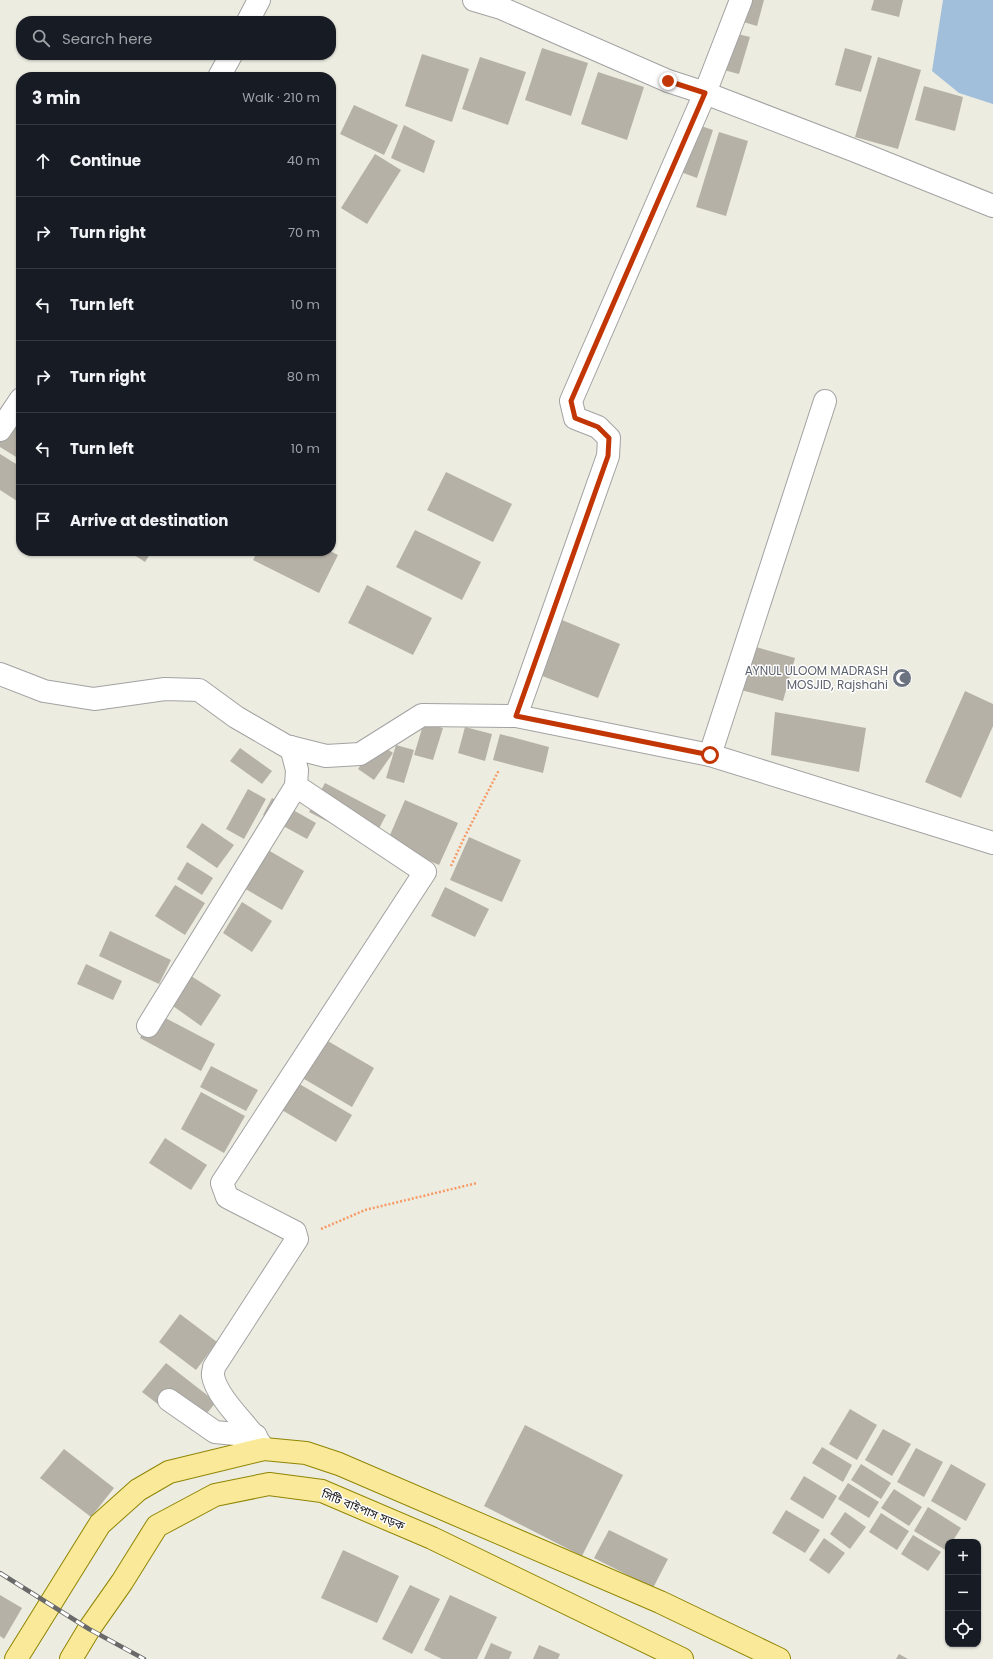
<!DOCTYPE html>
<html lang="en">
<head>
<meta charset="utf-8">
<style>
  :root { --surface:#171b24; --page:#242831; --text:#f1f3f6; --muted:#9ea1a6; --line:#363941 }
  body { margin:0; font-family:Poppins,"Noto Sans Bengali",sans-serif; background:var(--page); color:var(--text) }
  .controls { position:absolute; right:12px; bottom:12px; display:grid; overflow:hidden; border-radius:8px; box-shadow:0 1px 3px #0004 }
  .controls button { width:36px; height:36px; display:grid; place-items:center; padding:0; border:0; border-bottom:1px solid var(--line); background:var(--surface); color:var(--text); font:20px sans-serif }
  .stop { position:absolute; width:12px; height:12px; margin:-9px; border:3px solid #c23504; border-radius:50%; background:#fff }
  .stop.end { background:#c23504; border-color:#fff; box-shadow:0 1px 4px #0008 }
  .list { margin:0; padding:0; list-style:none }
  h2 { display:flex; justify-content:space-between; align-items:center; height:52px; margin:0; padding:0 16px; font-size:17px }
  h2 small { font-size:13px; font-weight:400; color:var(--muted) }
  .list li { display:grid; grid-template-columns:26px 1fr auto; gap:12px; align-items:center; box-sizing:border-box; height:72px; padding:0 16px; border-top:1px solid var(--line) }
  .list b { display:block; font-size:15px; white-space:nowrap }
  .list em { font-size:13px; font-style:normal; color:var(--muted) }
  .icon { flex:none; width:22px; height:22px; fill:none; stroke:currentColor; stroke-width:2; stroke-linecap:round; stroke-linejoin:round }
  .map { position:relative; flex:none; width:993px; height:1659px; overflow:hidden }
  .search { position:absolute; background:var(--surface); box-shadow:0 1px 3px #0004; left:16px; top:16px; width:320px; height:44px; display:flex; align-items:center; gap:10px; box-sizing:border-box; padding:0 14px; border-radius:16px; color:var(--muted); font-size:15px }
  .panel { position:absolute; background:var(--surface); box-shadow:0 1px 3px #0004; left:16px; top:72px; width:320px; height:484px; border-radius:16px }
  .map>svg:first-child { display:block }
</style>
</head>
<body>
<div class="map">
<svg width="993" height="1659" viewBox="0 0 993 1659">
  <rect width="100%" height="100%" fill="#edece1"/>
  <!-- water -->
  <polygon fill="#a1bfda" points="943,0 993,0 993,104 959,93 932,71"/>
  <!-- building -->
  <g fill="#b6b1a6">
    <polygon points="735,0 764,0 757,26 730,18"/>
    <polygon points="874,0 903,0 899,17 871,10"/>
    <polygon points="722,30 750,37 739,74 712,67"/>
    <polygon points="542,48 588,63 571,116 525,100"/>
    <polygon points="845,48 872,56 861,92 835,85"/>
    <polygon points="422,54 469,69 452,122 405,106"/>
    <polygon points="480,57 526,72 508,125 462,109"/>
    <polygon points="878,57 921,70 898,149 855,137"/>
    <polygon points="598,72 644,87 627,140 581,124"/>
    <polygon points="924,86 963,97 955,131 915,120"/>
    <polygon points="354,105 398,125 384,155 340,134"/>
    <polygon points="683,120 713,130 697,178 667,167"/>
    <polygon points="404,125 435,141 424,173 391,158"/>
    <polygon points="719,132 748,141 726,216 696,207"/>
    <polygon points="375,154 401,170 367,224 341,208"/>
    <polygon points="11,418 21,424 21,460 0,447 0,436"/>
    <polygon points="0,454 21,467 21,494 17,501 0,490"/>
    <polygon points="446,472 512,504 493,542 427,510"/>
    <polygon points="415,530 481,562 462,600 396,567"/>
    <polygon points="128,551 152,551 145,562"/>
    <polygon points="258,551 330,551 338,555 319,593 253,560"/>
    <polygon points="367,585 432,618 413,655 348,623"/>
    <polygon points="562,620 620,644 598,698 540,675"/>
    <polygon points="749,645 795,658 783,701 737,689"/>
    <polygon points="965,691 993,704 993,726 961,798 925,782"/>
    <polygon points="775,712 866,728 859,772 771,755"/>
    <polygon points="424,722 443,728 433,760 414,755"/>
    <polygon points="465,727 492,734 485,761 458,753"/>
    <polygon points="500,734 549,747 543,773 493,760"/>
    <polygon points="377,742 393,753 374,780 358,769"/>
    <polygon points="396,745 414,750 404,783 386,778"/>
    <polygon points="240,748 272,771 262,784 230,761"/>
    <polygon points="325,783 386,815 371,844 309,812"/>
    <polygon points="248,789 266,799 244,839 226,829"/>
    <polygon points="272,798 316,823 307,839 263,815"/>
    <polygon points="405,800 458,823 439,865 387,842"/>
    <polygon points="202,823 234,845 217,868 186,847"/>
    <polygon points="469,837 521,860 502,902 450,880"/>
    <polygon points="251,840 304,871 282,910 228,879"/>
    <polygon points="187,862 213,878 202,895 177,879"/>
    <polygon points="175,885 205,903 185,935 155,916"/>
    <polygon points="445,887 489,909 475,937 431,916"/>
    <polygon points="242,902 272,921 252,952 223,933"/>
    <polygon points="110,931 171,960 159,984 99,956"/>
    <polygon points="86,964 122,981 113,1000 77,984"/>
    <polygon points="191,976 221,995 201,1026 173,1006"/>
    <polygon points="154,1012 215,1044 201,1071 140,1038 148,1026"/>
    <polygon points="321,1037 374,1068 352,1107 299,1076"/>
    <polygon points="211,1066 258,1090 246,1111 200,1087"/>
    <polygon points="291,1079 352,1115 336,1142 275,1106"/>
    <polygon points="201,1092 245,1116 224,1153 181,1129"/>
    <polygon points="165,1138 207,1165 191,1190 149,1163"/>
    <polygon points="180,1314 217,1342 196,1370 159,1342"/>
    <polygon points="166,1363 216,1402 193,1431 142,1392"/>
    <polygon points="850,1409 877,1425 857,1460 829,1444"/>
    <polygon points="525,1425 623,1475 582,1556 484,1506"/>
    <polygon points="883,1429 911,1444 892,1476 865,1460"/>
    <polygon points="822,1447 852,1465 843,1482 812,1463"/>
    <polygon points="916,1448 943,1462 924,1497 897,1482"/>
    <polygon points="64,1449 114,1488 91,1517 40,1478"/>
    <polygon points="861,1464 891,1483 881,1499 851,1480"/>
    <polygon points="951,1464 986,1484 966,1521 931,1501"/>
    <polygon points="804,1476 837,1496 823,1519 790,1499"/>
    <polygon points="848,1483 879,1502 869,1518 838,1499"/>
    <polygon points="894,1489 922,1507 909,1526 881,1508"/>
    <polygon points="928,1507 961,1528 952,1542 948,1542 947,1551 914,1531"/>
    <polygon points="786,1510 820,1530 805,1553 772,1533"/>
    <polygon points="845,1512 866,1527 850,1549 830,1534"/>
    <polygon points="881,1513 909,1531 897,1550 869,1532"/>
    <polygon points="609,1530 668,1559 653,1588 594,1558"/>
    <polygon points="913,1535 941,1552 928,1571 901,1554"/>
    <polygon points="824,1538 845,1553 829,1574 809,1560"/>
    <polygon points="343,1550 399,1576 377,1623 321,1598"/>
    <polygon points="410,1585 440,1599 412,1654 382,1639"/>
    <polygon points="0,1595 22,1608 4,1639 0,1636"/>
    <polygon points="450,1595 497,1617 477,1659 442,1659 424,1650"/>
    <polygon points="491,1643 512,1652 509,1659 484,1659"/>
    <polygon points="539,1645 560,1654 558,1659 533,1659"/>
    <polygon points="899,1654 908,1659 896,1659"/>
  </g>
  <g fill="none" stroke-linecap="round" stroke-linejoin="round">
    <!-- minor casing -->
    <g stroke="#a2a2a2" stroke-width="24">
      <g id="minor">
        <polyline points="474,0 501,8 668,81 705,93 853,150 993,206"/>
        <polyline points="248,21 259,0"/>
        <polyline points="219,77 231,55"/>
        <polyline points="0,430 21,399"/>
        <polyline points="0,674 44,691 94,699 165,689 199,690 236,717 286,746 326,756 360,754 422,715 516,716 710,755 993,843"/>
        <polyline points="516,716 608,456 609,438 598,427 575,418 571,401 705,93 741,0"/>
        <polyline points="710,755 825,401"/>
        <polyline points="148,1026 296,786"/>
        <polyline points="169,1400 215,1432 256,1436"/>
        <path d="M264,1449C251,1428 217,1399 213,1376C212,1374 214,1370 214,1367L297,1239L295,1232L227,1197L222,1183L425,872L296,786L297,770L291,747"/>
      </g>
    </g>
    <!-- primary casing -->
    <g stroke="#8f8503" stroke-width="24">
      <g id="primary">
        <polyline points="16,1659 100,1524 138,1490 169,1472 264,1449 306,1453 339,1464 660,1602 779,1659"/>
        <polyline points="71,1659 89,1629 122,1582 157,1526 215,1495 269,1484 322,1491 432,1538 682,1659"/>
      </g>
    </g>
    <!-- path -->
    <g stroke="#f69b68" stroke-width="2.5" stroke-dasharray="2 2" stroke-linecap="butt">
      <polyline points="451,866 464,838 499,770"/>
      <polyline points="321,1229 365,1210 477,1183"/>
    </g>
    <!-- minor -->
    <use href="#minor" stroke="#fff" stroke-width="22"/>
    <!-- primary -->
    <use href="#primary" stroke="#f9e999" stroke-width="22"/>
    <!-- rail casing -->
    <g stroke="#696969" stroke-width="4.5">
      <polyline id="rail" points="0,1573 89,1629 144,1659"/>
    </g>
    <!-- rail -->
    <use href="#rail" stroke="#fff" stroke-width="3" stroke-dasharray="9" stroke-linecap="butt"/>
  </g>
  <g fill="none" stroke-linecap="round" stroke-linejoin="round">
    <!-- route -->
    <polyline stroke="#c23504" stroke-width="5" points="668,81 705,93 571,401 575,418 598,427 609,438 608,456 516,716 710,755"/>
  </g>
  <!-- icons -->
  <defs>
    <g id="mosque-disc" transform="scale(1)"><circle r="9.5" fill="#6b7280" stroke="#fff"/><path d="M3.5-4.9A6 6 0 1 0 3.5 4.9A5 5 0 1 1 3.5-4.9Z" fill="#fff"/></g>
  </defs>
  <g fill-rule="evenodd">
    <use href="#mosque-disc" x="902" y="678"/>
  </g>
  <g text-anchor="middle" stroke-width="3" stroke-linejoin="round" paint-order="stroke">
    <!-- worship labels -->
    <g font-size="12" fill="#5b616d" stroke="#fff" text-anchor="end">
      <text x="888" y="675">AYNUL ULOOM MADRASH<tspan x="888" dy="14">MOSJID, Rajshahi</tspan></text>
    </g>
    <!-- street labels -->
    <g font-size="12" fill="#1b1b1b" stroke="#fff">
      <text transform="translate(363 1510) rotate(22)" y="4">সিটি বাইপাস সড়ক</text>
    </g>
  </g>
</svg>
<div class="controls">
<button>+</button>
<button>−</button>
<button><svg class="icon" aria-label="locate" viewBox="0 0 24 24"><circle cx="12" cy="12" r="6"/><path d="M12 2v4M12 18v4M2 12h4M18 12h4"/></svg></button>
</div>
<div class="stop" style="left:710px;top:755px"></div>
<div class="stop end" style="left:668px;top:81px"></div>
<div class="search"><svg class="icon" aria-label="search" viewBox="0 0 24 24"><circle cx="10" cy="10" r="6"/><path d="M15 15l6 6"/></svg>Search here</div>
<section class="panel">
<h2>3 min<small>Walk · 210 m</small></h2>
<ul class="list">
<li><svg class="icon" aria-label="ahead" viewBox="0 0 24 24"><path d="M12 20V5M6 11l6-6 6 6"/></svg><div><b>Continue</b></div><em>40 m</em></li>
<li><svg class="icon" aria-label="right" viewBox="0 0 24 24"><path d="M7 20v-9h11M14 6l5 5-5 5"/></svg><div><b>Turn right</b></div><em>70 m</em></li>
<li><svg class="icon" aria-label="left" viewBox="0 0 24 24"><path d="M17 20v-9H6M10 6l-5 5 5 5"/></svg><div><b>Turn left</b></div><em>10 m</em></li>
<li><svg class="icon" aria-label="right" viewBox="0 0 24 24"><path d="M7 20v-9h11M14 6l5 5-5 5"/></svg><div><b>Turn right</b></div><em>80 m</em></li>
<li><svg class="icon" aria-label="left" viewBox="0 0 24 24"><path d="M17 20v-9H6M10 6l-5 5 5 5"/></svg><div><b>Turn left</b></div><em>10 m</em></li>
<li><svg class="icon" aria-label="arrive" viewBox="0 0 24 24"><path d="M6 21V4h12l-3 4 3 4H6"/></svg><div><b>Arrive at destination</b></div></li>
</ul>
</section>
</div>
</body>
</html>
